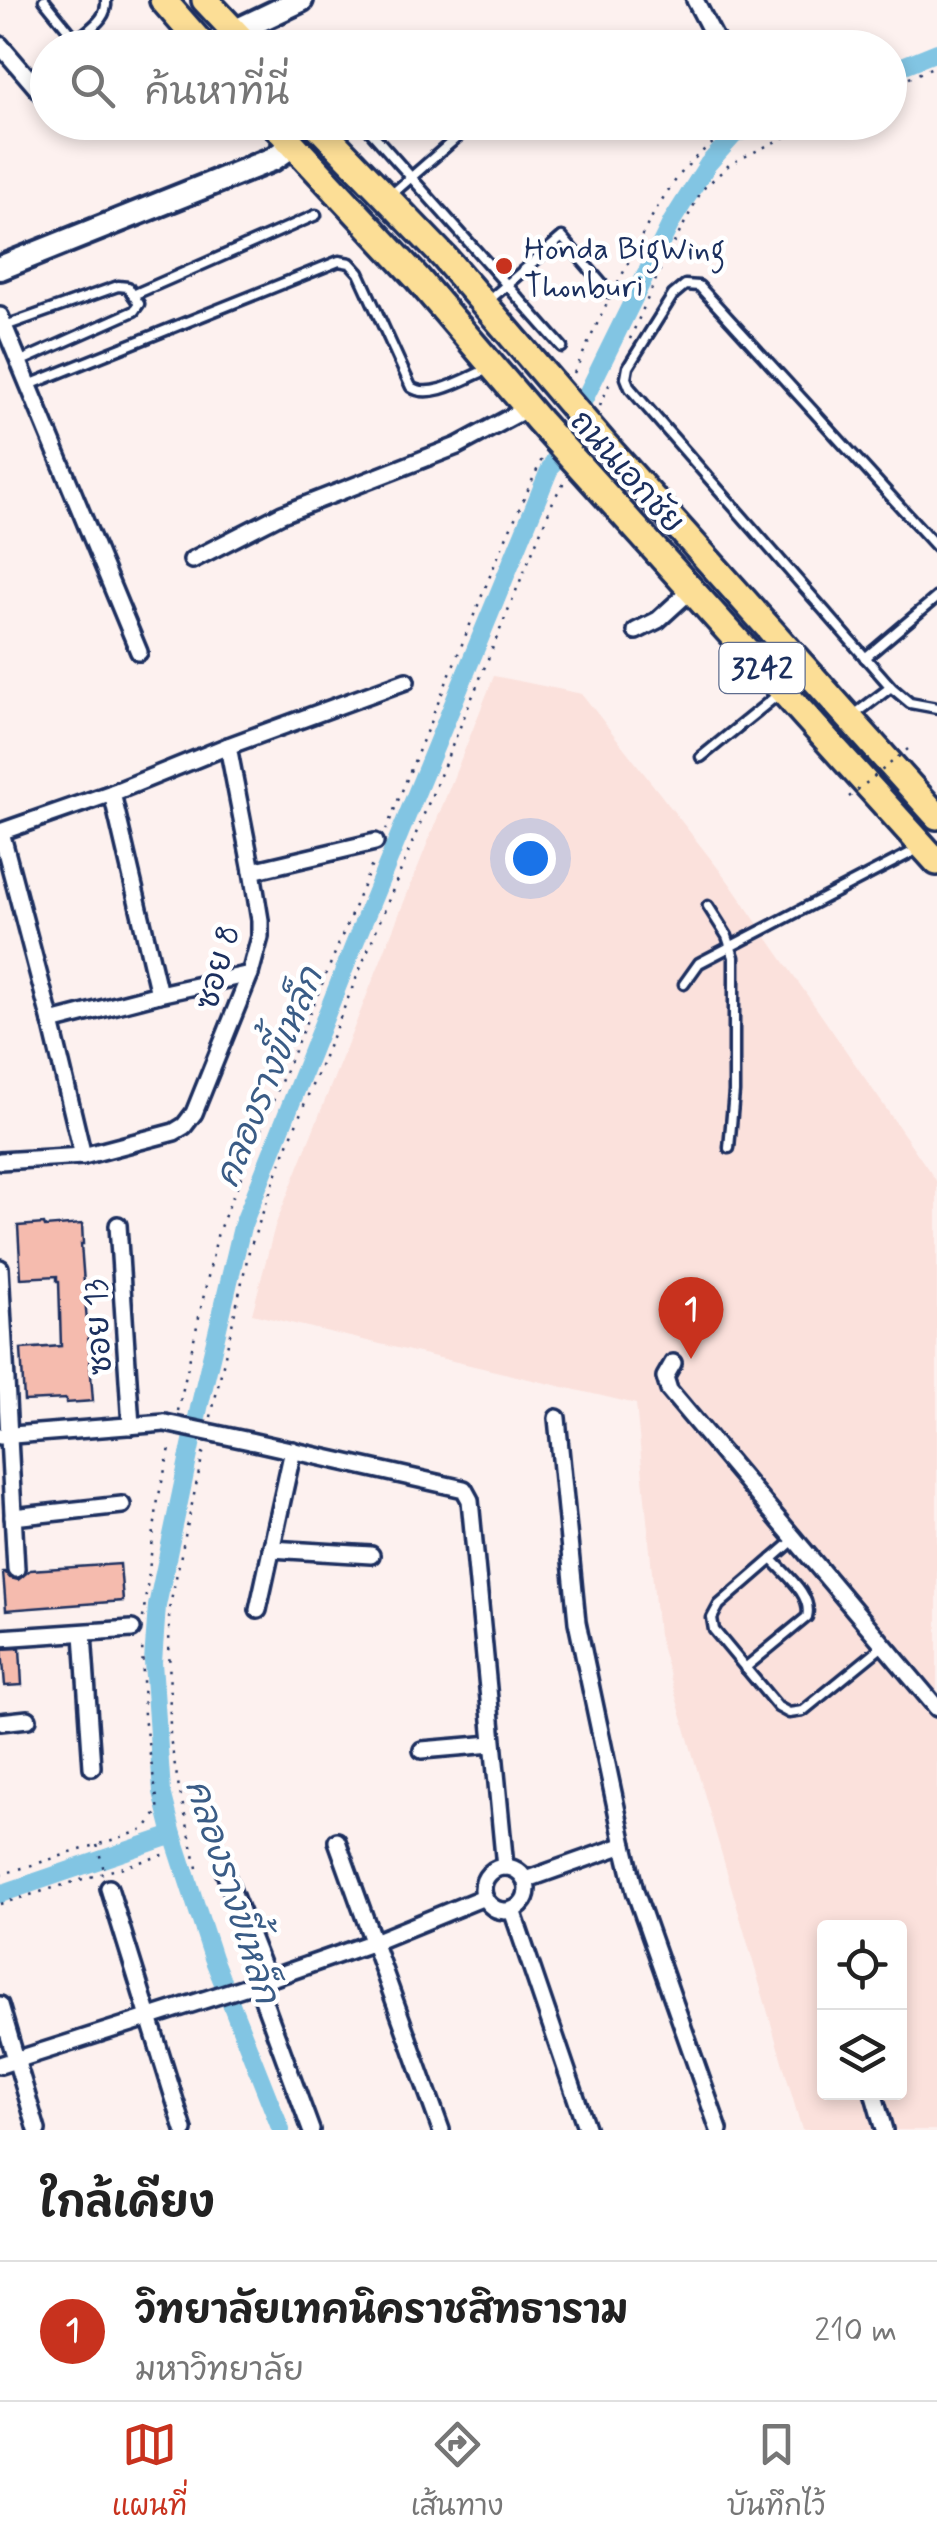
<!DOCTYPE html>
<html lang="th">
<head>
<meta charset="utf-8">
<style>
  :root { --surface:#fff; --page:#f2f2f2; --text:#222; --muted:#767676; --line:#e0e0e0; --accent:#c8321e }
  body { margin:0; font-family:Mynerve,"Playpen Sans Thai",sans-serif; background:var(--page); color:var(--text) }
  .controls { position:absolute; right:30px; bottom:30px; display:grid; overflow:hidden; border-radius:10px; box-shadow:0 5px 15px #0003 }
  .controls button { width:90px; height:90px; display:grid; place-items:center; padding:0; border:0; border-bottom:2px solid var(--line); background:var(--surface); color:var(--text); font:50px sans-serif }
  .you { position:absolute; left:530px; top:858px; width:35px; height:35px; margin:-25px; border:8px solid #fff; border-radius:50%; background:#1a73e8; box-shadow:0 0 0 15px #1a73e833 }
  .badge { display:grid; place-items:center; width:65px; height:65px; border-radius:50%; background:var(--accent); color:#fff; font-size:32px; font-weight:700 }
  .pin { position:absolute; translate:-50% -82px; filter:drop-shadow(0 2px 5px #0008) }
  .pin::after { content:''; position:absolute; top:52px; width:35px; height:30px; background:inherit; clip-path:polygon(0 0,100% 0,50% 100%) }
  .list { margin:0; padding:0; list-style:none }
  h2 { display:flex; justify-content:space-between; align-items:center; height:130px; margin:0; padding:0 40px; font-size:42px }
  h2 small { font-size:32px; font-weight:400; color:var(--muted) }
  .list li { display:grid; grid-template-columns:65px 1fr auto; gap:30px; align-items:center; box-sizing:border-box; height:140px; padding:0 40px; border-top:2px solid var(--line) }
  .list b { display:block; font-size:38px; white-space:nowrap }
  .list p { margin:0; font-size:32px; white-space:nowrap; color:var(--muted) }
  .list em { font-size:32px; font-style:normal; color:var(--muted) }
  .icon { flex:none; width:55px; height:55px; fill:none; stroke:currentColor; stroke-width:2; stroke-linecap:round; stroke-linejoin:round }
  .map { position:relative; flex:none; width:937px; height:2130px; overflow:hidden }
  .search { position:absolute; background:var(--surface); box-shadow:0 5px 15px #0003; left:30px; right:30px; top:30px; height:110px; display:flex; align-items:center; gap:25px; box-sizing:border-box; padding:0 35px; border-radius:55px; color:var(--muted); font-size:38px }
  .sheet { height:270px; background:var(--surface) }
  nav { display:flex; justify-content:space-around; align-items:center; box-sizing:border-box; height:140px; border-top:2px solid var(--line); background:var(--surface); font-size:28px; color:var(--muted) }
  nav a { display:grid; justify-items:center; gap:5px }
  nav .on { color:var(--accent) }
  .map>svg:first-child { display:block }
</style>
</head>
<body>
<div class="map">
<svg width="937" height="2130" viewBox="0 0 937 2130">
  <rect width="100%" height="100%" fill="#fdf1ef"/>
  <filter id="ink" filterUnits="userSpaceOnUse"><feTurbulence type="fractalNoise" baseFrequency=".01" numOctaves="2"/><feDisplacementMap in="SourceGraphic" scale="20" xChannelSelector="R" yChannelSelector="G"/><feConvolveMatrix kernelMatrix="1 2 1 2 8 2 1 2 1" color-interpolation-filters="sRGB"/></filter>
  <g filter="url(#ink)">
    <!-- built -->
    <path fill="#fbe1dc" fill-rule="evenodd" d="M494,676L582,694L728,881L937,1182V2130H802L658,1635L636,1404L252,1314L275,1226ZM824,1928H900V2092H824Z"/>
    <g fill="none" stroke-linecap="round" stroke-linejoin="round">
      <!-- canal -->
      <g stroke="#82c5e3" stroke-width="18">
        <polyline points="890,71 937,52"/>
        <polyline points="0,1894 173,1835"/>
        <polyline points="281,2130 213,1958 173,1835 162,1792 153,1662 157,1606 199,1408 242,1227 354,945 548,473 672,221 708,164 734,135 762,122"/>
      </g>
    </g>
    <!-- building -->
    <g fill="#f5bbae" stroke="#1b2f5e" stroke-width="2.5">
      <polygon points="44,1224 45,1227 82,1224 83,1244 81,1244 93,1401 66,1403 66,1399 24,1401 21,1349 61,1346 59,1281 57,1281 57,1276 21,1278 18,1226"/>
      <polygon points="120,1564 123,1601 6,1610 3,1572 5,1572 10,1578 18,1580 30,1570"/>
      <polygon points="20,1648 22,1685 5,1686 2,1649"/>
    </g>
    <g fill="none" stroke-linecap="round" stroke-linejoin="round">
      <!-- lane casing -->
      <g stroke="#1b2f5e" stroke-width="15">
        <g id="lane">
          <polyline points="44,0 83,48"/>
          <path d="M77,40C90,28 108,19 106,0"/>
          <path d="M276,48C284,44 289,43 295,48"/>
          <polyline points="362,122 562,347"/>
          <polyline points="392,194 470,126"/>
          <polyline points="488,301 562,237 609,292"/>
          <polyline points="5,326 118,286 128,287 133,295"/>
          <polyline points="19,362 134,311 139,304 133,295 316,215"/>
          <path d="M29,385L339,261L350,263L359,273L411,387C430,401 468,377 488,369"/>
          <polyline points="937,547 699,286 685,285 673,295 628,367 626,378 630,388 891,687 910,703 937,708"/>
          <polyline points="865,658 937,597"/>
          <polyline points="854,715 891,687"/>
          <polyline points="701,757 780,693"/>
          <polyline points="708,906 727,936 734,957 734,1092 729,1148"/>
          <polyline points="684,984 699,963 920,848"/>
          <polyline points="794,1540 719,1605 712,1618 714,1630 778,1707 789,1713 803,1711 884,1645"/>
          <path d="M745,1668L807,1617C813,1595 785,1574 772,1559"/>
        </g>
      </g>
      <!-- street casing -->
      <g stroke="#1b2f5e" stroke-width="22">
        <g id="street">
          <polyline points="695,0 720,48"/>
          <polyline points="0,45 48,101"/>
          <polyline points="0,316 139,652"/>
          <polyline points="192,560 282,514 457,446 528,408"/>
          <polyline points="636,631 658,620 691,590"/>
          <polyline points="0,832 112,793 228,746 406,681"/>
          <polyline points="1,832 51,1022 83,1156"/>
          <polyline points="252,871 375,842"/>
          <polyline points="159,994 250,974"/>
          <polyline points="51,1022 159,994 112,793"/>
          <polyline points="0,1161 83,1156 174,1132 184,1126 194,1113 250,974 260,937 260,920 252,871 228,746"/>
          <polyline points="118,1225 131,1426"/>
          <polyline points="0,1268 16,1569"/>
          <polyline points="673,1363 665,1377 669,1390 937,1708"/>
          <polyline points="557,1418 577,1622 624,1845 635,1891 719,2130"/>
          <polyline points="0,1436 165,1423"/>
          <polyline points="250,1441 464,1489 470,1500 505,1867"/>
          <polyline points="13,1517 122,1505"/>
          <polyline points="271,1549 371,1555"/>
          <polyline points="258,1610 293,1450"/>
          <polyline points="83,1634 92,1767"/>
          <polyline points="0,1638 132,1629"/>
          <polyline points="0,1722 28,1719"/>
          <polyline points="422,1750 492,1744"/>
          <polyline points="337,1841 441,2130"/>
          <circle cx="505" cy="1889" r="22"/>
          <polyline points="223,1868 267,1979"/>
          <polyline points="525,1880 624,1845"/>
          <polyline points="109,1888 184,2130"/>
          <polyline points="512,1910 587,2130"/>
          <polyline points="257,1983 311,2130"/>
          <polyline points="0,2005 37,2130"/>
          <polyline points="0,2065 257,1983 374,1942 484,1897"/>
          <polyline points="873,2092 884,2130"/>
        </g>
      </g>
      <!-- secondary casing -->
      <g stroke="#1b2f5e" stroke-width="30">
        <g id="secondary">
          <polyline points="236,31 301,0"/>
          <polyline points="0,268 273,159 293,145"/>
        </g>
      </g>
      <!-- primary casing -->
      <g stroke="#1b2f5e" stroke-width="32">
        <g id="primary">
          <polyline points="163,0 205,48"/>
          <polyline points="205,0 250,48"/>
          <polyline points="272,122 417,278 539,421 937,862"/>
          <polyline points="314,122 444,257 605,445 937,816"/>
        </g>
      </g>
      <!-- path -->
      <g stroke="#1b2f5e" stroke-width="2.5" stroke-dasharray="2.5 8" stroke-linecap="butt">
        <polyline points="890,87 937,65"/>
        <path d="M618,283C645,231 668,172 719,139"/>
        <polyline points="630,339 660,270 702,190 730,164 815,122"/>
        <polyline points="574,373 607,303"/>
        <polyline points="600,406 612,378"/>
        <polyline points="386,830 501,549 542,459"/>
        <polyline points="178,1411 218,1232 374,860"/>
        <polyline points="211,1417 249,1251 283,1156 554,499 564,482"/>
        <polyline points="143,1618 158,1499 171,1444"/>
        <polyline points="97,1845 104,1870"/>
        <polyline points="197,1868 179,1788 170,1738 169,1610 204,1449"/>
        <polyline points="0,1875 144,1830 159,1811 144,1718 142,1641"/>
        <polyline points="0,1904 170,1853"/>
      </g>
      <!-- lane -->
      <use href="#lane" stroke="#fff" stroke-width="8"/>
      <!-- street -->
      <use href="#street" stroke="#fff" stroke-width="15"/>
      <!-- secondary -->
      <use href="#secondary" stroke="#fff" stroke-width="22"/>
      <!-- primary -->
      <use href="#primary" stroke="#fcde96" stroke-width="25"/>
      <!-- street-bridge casing -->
      <g stroke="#1b2f5e" stroke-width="22" stroke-linecap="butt">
        <polyline id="street-bridge" points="165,1423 250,1441"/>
      </g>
      <!-- path-bridge -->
      <polyline stroke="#1b2f5e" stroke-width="2.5" stroke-dasharray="2.5 8" stroke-linecap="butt" points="849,797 908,749"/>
      <!-- street-bridge -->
      <use href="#street-bridge" stroke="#fff" stroke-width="15"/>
    </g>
  </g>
  <!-- markers -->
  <circle fill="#c8321e" stroke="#fff" stroke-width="4" cx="504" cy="266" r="10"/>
  <g text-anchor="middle" stroke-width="9" stroke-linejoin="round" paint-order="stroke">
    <!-- shield labels -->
    <rect fill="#fff" stroke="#5f6d8e" stroke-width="2.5" x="719.5" y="643" width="85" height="50" rx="8"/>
    <g font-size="30" font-weight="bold" fill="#1b2f5e">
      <text x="762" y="678">3242</text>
    </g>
    <!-- poi labels -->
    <g font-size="32" fill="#1b2f5e" stroke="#fff" text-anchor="start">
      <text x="524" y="259">Honda BigWing<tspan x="524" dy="37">Thonburi</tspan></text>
    </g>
    <!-- street labels -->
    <g font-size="32" fill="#1b2f5e" stroke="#fff">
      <text transform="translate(628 471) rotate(48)" y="11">ถนนเอกชัย</text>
      <text transform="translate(217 967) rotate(-74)" y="11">ซอย 8</text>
      <text transform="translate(97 1327) rotate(-94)" y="11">ซอย 13</text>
    </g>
    <!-- water labels -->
    <g font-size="35" font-style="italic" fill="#3a5c86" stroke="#fff">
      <text transform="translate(268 1077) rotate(-68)" y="12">คลองรางขี้เหล็ก</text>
      <text transform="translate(233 1891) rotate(72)" y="12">คลองรางขี้เหล็ก</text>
    </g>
  </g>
</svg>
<div class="controls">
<button><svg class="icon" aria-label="locate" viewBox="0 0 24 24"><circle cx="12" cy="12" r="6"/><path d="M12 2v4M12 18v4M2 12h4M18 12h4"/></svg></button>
<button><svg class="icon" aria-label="layers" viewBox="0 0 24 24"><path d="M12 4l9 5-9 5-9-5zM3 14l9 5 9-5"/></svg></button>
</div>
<div class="you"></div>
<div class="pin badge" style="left:691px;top:1359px">1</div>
<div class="search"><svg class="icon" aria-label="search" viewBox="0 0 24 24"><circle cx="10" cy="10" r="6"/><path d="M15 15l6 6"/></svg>ค้นหาที่นี่</div>
</div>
<section class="sheet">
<h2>ใกล้เคียง<small></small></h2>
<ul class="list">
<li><span class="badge">1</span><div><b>วิทยาลัยเทคนิคราชสิทธาราม</b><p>มหาวิทยาลัย</p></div><em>210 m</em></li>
</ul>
</section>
<nav>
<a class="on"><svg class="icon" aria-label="map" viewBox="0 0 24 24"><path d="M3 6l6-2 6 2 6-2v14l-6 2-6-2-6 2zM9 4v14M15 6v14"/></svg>แผนที่</a>
<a><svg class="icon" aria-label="directions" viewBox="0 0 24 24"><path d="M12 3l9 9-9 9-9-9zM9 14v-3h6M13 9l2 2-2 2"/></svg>เส้นทาง</a>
<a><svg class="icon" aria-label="saved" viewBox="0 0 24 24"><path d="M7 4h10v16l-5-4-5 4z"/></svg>บันทึกไว้</a>
</nav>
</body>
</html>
